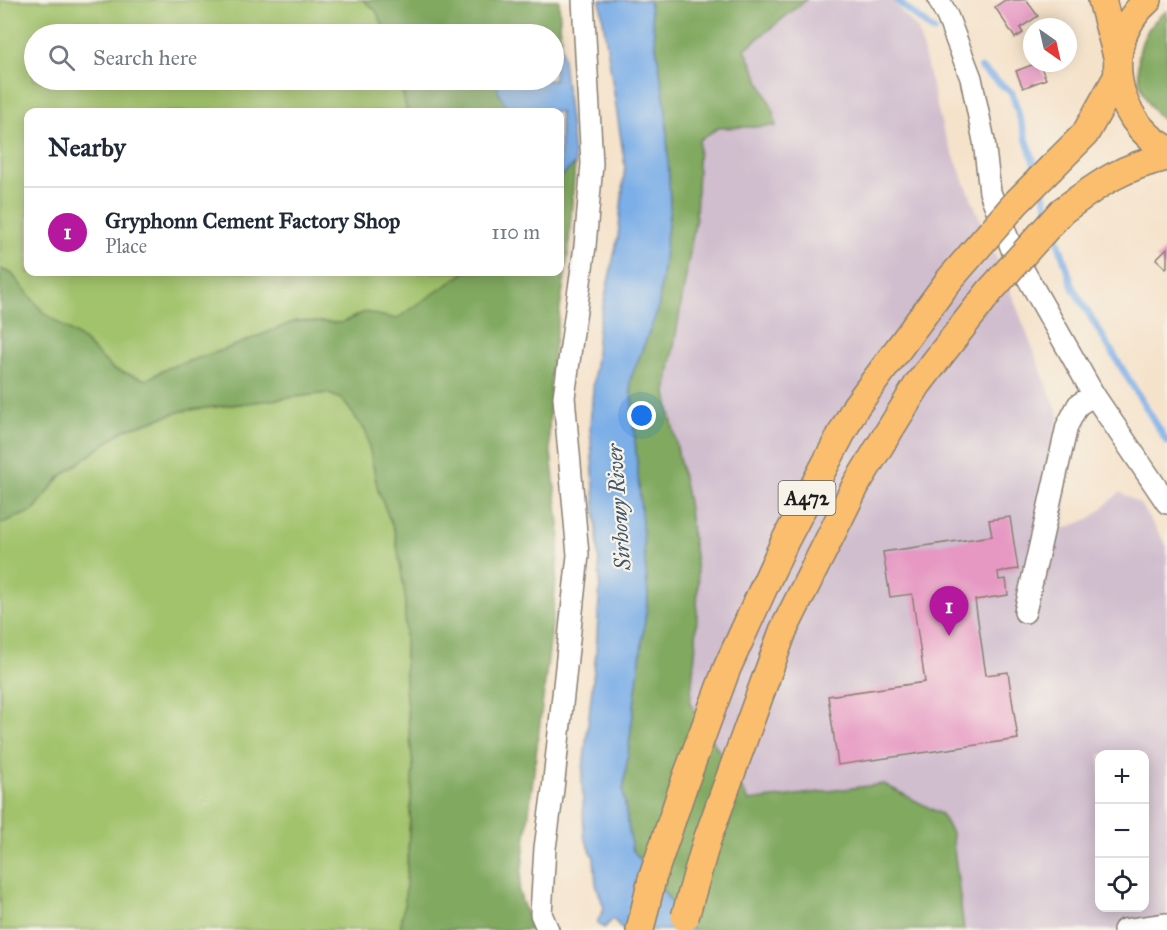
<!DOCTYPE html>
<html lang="en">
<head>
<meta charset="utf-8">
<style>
  :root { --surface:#fff; --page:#f6f6f7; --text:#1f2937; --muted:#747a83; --line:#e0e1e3; --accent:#b5179e }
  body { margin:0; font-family:"IM FELL Great Primer",serif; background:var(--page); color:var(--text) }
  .controls { position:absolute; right:18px; bottom:18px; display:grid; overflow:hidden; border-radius:12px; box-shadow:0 3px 15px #0003 }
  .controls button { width:54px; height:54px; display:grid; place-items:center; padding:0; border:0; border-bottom:2px solid var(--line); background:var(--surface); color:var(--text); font:30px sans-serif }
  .compass { position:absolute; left:1023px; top:18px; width:54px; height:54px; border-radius:50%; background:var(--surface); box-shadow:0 3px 15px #0003; rotate:146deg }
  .you { position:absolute; left:642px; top:416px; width:21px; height:21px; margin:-15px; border:4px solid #fff; border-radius:50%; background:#1a73e8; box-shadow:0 0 0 9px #1a73e833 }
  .badge { display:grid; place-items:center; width:39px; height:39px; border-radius:50%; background:var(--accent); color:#fff; font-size:20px; font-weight:700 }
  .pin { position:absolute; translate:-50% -50px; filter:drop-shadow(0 2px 3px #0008) }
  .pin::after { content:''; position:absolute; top:32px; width:21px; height:18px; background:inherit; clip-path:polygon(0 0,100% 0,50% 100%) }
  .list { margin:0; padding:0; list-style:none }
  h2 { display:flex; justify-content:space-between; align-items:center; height:78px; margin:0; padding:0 24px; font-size:26px }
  h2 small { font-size:20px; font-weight:400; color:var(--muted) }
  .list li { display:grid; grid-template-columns:39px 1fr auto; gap:18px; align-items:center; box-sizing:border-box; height:90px; padding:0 24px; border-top:2px solid var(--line) }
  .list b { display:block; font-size:22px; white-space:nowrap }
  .list p { margin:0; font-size:20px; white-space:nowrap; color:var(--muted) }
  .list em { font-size:20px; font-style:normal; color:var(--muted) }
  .icon { flex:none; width:33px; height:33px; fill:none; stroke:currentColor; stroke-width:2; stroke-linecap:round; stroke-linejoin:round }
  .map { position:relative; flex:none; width:1167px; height:930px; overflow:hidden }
  .search { position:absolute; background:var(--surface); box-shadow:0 3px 15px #0003; left:24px; top:24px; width:540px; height:66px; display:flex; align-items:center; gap:15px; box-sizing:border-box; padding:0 21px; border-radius:33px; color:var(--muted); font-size:22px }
  .panel { position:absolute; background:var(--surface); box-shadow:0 3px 15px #0003; left:24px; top:108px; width:540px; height:168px; border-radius:12px }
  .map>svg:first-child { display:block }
</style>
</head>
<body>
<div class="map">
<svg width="1167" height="930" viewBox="0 0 1167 930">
  <rect width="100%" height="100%" fill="#f7f3e8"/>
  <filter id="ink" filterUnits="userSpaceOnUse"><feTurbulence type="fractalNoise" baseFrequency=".0167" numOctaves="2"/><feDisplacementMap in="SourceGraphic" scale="12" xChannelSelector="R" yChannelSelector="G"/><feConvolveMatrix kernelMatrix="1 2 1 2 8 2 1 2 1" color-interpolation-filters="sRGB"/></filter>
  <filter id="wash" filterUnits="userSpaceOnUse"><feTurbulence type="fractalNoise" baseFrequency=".008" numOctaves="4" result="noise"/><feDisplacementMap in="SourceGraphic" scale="24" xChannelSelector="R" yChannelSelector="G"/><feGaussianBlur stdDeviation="1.35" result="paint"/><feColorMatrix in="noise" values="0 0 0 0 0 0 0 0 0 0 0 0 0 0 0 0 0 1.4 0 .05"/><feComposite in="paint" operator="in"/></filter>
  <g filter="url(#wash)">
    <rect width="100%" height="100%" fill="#f5e2ca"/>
    <!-- industrial -->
    <path fill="#d0bdce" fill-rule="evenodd" d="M806,0H891L918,30L943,130L1015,303L1059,416L1052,443L1068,447L1064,529L1091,518L1120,492L1140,504L1167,546V930H964L952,833L884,784L749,801L690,703L696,643L676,447L666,393L696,217L699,139L718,128L776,126L773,110L744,49ZM1100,754H1144V908H1100Z"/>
    <!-- green -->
    <g fill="#a2c36c" stroke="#5f7044" stroke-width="1.5">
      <polygon points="0,0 363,0 376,11 387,34 34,34 34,80 400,80 407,112 28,112 28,272 466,272 396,320 365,312 341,323 296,321 226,349 168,368 146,380 113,369 83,340 43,312 11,273 0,269"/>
      <polygon points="327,393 343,400 366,432 378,490 395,533 405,595 405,688 413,767 405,900 400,930 0,930 0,524 33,511 60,477 124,430 182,411"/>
    </g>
    <!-- forest -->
    <g fill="#81a960" stroke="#4e623e" stroke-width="1.5">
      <polygon points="363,0 559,0 561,43 554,43 554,34 387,34 376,11"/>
      <polygon points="649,0 806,0 745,49 773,110 776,126 718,128 699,140 696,217 666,393 688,502 698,579 696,643 690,703 749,801 884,784 941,814 952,833 964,930 692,930 632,849 623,792 648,596 630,380 658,310 670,206 666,111"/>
      <path d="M1167,11V123C1130,97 1127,36 1167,11Z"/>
      <polygon points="400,80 497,80 498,91 510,112 407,112"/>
      <polygon points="575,164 568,255 551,370 549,436 560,533 551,634 519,892 532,930 400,930 405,900 413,767 405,688 405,595 395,533 378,490 366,432 343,400 327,393 182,411 124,430 60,477 33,511 0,524 0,269 11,273 43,312 83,340 113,369 146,380 168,368 226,349 296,321 341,323 365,312 396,319 466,272 560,272 560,177"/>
    </g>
    <!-- water -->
    <g fill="#7baee7" stroke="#4c6582" stroke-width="1.5">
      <polygon points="600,0 649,0 666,111 670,206 658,310 630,380 648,596 623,792 632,849 692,930 623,930 613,919 604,928 597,923 604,908 596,884 594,858 584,836 582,778 596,652 600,582 590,426 598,329 618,237 625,166"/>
      <polygon points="554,43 561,43 575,164 560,177 560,112 510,112 498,91 497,80 554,80"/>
    </g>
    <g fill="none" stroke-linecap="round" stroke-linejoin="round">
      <!-- stream -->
      <g stroke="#7baee7" stroke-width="7">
        <polyline points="896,0 934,31"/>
        <polyline points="981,68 1012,93 1037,172"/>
        <polyline points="1042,188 1050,214"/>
        <polyline points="1054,228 1073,288 1167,442"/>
      </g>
    </g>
    <g id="blocks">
      <!-- building -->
      <g fill="#e697c2">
        <polygon points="1005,0 1026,0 1038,16 1020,28 1023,33 1015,38 995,7"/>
        <polygon points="1037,63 1039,63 1046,79 1023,88 1016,71"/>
        <polygon points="1167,248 1167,267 1166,268 1156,259"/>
        <polygon points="1010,517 1018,569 998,572 999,580 1006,579 1008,595 975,600 986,675 1008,672 1018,739 838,765 828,696 925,682 912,594 890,597 883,552 992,536 989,520"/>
      </g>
    </g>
  </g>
  <g filter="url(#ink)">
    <use href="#blocks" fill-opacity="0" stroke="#887f73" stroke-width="1.5"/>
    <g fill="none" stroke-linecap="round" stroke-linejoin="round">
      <!-- minor casing -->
      <g stroke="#887f73" stroke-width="24">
        <g id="minor">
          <polyline points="939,0 948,18 971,78 984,141 990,192 1013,252 1094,395 1167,503"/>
          <polyline points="1025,612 1067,426 1078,405 1094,395"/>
          <polyline points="548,930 541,914 545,848 553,789 578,555 564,397 585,246 592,164 583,0"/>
          <polyline points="1124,930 1167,924"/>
        </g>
      </g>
      <!-- major casing -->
      <g stroke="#887f73" stroke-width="30">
        <g id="major">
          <polyline points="1102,0 1117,56"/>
          <path d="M1148,0C1099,42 1112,119 1167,149"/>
          <polyline points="1051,168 1085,134 1117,77"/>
          <path d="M1062,211C1099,184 1121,167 1167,157"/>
          <polyline points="640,930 652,879"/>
        </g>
      </g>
      <!-- minor -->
      <use href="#minor" stroke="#fff" stroke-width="21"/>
      <!-- major -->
      <use href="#major" stroke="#fabe6e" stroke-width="27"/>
      <!-- major-bridge casing -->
      <g stroke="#887f73" stroke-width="30" stroke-linecap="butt">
        <g id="major-bridge">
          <polyline points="652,879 685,781 727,668 785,541 856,406 950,279 1016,203 1051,168"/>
          <polyline points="685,917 707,840 783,631 857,483 918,384 990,291 1062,211"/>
        </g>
      </g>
      <!-- major-bridge -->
      <use href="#major-bridge" stroke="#fabe6e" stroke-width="27"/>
    </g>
  </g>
  <g text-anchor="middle" stroke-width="4.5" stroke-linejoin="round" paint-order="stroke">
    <!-- shield labels -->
    <rect fill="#f7f3e8" stroke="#5e5c59" stroke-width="1.5" x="778.5" y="481" width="57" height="34" rx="4.5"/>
    <g font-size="20" font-weight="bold" fill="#1c1c1c">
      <text x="807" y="505">A472</text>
    </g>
    <!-- water labels -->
    <g font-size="22" font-style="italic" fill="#42566d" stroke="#f7f3e8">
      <text transform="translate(618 507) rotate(-94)" y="8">Sirhowy River</text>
    </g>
  </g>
</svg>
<div class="controls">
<button>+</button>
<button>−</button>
<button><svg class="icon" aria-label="locate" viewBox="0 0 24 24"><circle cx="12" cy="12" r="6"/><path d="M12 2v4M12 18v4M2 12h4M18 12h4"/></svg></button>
</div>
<svg class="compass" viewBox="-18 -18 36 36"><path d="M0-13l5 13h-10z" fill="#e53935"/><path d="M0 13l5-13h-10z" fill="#747a83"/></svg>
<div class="you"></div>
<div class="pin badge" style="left:949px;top:636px">1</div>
<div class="search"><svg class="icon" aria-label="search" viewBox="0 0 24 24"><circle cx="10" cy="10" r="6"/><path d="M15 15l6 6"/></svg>Search here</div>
<section class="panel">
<h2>Nearby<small></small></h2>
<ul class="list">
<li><span class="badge">1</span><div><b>Gryphonn Cement Factory Shop</b><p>Place</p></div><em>110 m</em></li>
</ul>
</section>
</div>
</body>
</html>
